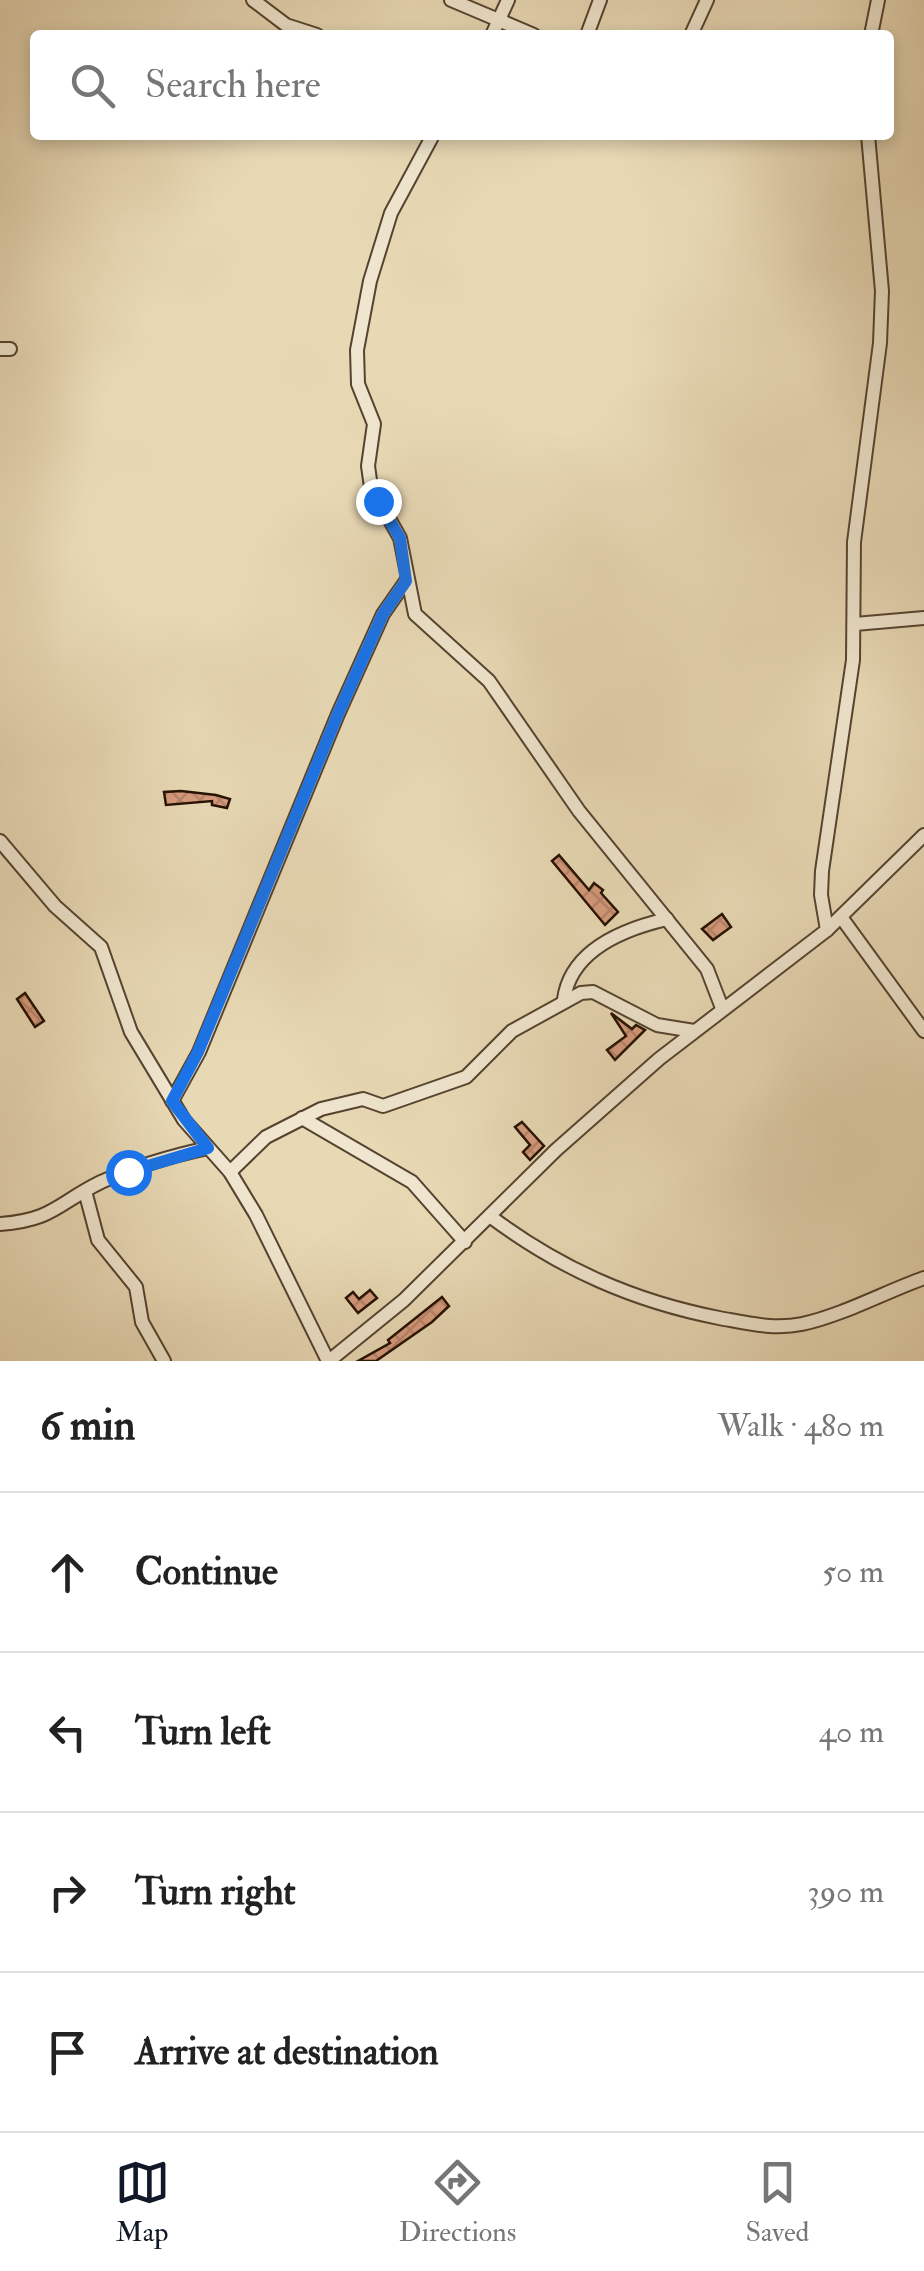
<!DOCTYPE html>
<html lang="en">
<head>
<meta charset="utf-8">
<style>
  :root { --surface:#fff; --page:#f2f2f2; --text:#222; --muted:#767676; --line:#e0e0e0; --accent:#111827 }
  body { margin:0; font-family:"IM FELL Double Pica",serif; background:var(--page); color:var(--text) }
  .stop { position:absolute; width:30px; height:30px; margin:-22px; border:8px solid #1a73e8; border-radius:50%; background:#fff }
  .stop.end { background:#1a73e8; border-color:#fff; box-shadow:0 2px 10px #0008 }
  .list { margin:0; padding:0; list-style:none }
  h2 { display:flex; justify-content:space-between; align-items:center; height:130px; margin:0; padding:0 40px; font-size:42px }
  h2 small { font-size:32px; font-weight:400; color:var(--muted) }
  .list li { display:grid; grid-template-columns:65px 1fr auto; gap:30px; align-items:center; box-sizing:border-box; height:160px; padding:0 40px; border-top:2px solid var(--line) }
  .list b { display:block; font-size:38px; white-space:nowrap }
  .list em { font-size:32px; font-style:normal; color:var(--muted) }
  .icon { flex:none; width:55px; height:55px; fill:none; stroke:currentColor; stroke-width:2; stroke-linecap:round; stroke-linejoin:round }
  .map { position:relative; flex:none; width:924px; height:1361px; overflow:hidden }
  .search { position:absolute; background:var(--surface); box-shadow:0 5px 15px #0003; left:30px; right:30px; top:30px; height:110px; display:flex; align-items:center; gap:25px; box-sizing:border-box; padding:0 35px; border-radius:10px; color:var(--muted); font-size:38px }
  .sheet { height:770px; background:var(--surface) }
  nav { display:flex; justify-content:space-around; align-items:center; box-sizing:border-box; height:140px; border-top:2px solid var(--line); background:var(--surface); font-size:28px; color:var(--muted) }
  nav a { display:grid; justify-items:center; gap:5px }
  nav .on { color:var(--accent) }
  .map>svg:first-child { display:block }
</style>
</head>
<body>
<div class="map">
<svg width="924" height="1361" viewBox="0 0 924 1361">
  <defs>
    <pattern id="building-cross-hatch" width="8" height="8" patternUnits="userSpaceOnUse" patternTransform="scale(2.5)"><rect width="8" height="8" fill="#d79b7d"/><path d="M0 0l8 8M0 8l8-8" fill="none" stroke="#b8846a"/></pattern>
  </defs>
  <rect width="100%" height="100%" fill="#e8d9b5"/>
  <filter id="stains"><feTurbulence type="fractalNoise" baseFrequency=".002" numOctaves="4"/><feColorMatrix values="0 0 0 0 .2 0 0 0 0 .09 0 0 0 0 .02 0 0 0 .5 -.17"/></filter>
  <radialGradient id="worn" r=".72"><stop offset=".6" stop-color="#630" stop-opacity="0"/><stop offset="1" stop-color="#630" stop-opacity=".3"/></radialGradient>
  <!-- building -->
  <g fill="url(#building-cross-hatch)" stroke="#241102" stroke-width="2.5">
    <polygon points="181,791 216,795 230,799 227,808 212,805 212,801 166,805 164,792"/>
    <polygon points="559,855 589,890 594,883 603,890 601,893 618,912 605,925 552,861"/>
    <polygon points="722,914 731,927 713,940 702,929"/>
    <polygon points="25,993 44,1021 35,1027 17,999"/>
    <polygon points="611,1013 632,1029 636,1025 645,1030 615,1060 607,1050 626,1036"/>
    <polygon points="522,1122 544,1146 530,1160 523,1152 530,1145 515,1127"/>
    <polygon points="370,1290 377,1298 358,1313 346,1298 353,1292 359,1299"/>
    <polygon points="442,1297 449,1306 432,1322 376,1361 358,1361 390,1343 388,1340"/>
  </g>
  <g fill="none" stroke-linecap="round" stroke-linejoin="round">
    <!-- street casing -->
    <g stroke="#55432f" stroke-width="16">
      <g id="street">
        <polyline points="253,0 286,25 317,35"/>
        <polyline points="451,0 534,35"/>
        <polyline points="492,35 508,0"/>
        <polyline points="587,35 600,0"/>
        <polyline points="691,35 707,0"/>
        <polyline points="871,35 878,0"/>
        <polyline points="433,135 391,213 370,281 357,350 358,384 374,424 368,466 371,487 400,538 415,614 489,681 579,811 707,969 722,1008"/>
        <polyline points="0,349 10,349"/>
        <polyline points="855,624 924,618"/>
        <polyline points="0,841 55,906 101,947 131,1032 184,1120 230,1172 256,1215 328,1361"/>
        <polyline points="841,917 924,1031"/>
        <polyline points="827,930 821,895 822,871 853,660 854,542 880,343 882,291 868,135"/>
        <path d="M564,999C571,950 624,929 667,919"/>
        <polyline points="172,1101 199,1052 338,714 383,614 406,581"/>
        <polyline points="302,1118 412,1182 465,1242"/>
        <polyline points="230,1172 266,1137 321,1109 363,1099 383,1106 466,1077 512,1031 581,993 593,992 657,1025 694,1031"/>
        <polyline points="85,1191 98,1240 136,1287 142,1322 164,1361"/>
        <path d="M491,1217C561,1269 633,1301 719,1318C747,1323 774,1330 802,1324C843,1315 885,1292 924,1278"/>
        <path d="M0,1224C54,1220 58,1203 101,1182C136,1166 171,1156 208,1148"/>
        <polyline points="329,1361 404,1300 556,1150 659,1059 827,930 924,835"/>
      </g>
    </g>
    <!-- street -->
    <use href="#street" stroke="#f0e6cf" stroke-width="12"/>
  </g>
  <g fill="none" stroke-linecap="round" stroke-linejoin="round">
    <!-- route -->
    <polyline stroke="#1a73e8" stroke-width="12" points="128,1172 208,1148 172,1101 198,1052 338,714 383,614 406,581 400,538 378,501"/>
  </g>
  <rect width="100%" height="100%" filter="url(#stains)"/>
  <rect width="100%" height="100%" fill="url(#worn)"/>
</svg>
<div class="stop" style="left:128px;top:1172px"></div>
<div class="stop end" style="left:378px;top:501px"></div>
<div class="search"><svg class="icon" aria-label="search" viewBox="0 0 24 24"><circle cx="10" cy="10" r="6"/><path d="M15 15l6 6"/></svg>Search here</div>
</div>
<section class="sheet">
<h2>6 min<small>Walk · 480 m</small></h2>
<ul class="list">
<li><svg class="icon" aria-label="ahead" viewBox="0 0 24 24"><path d="M12 20V5M6 11l6-6 6 6"/></svg><div><b>Continue</b></div><em>50 m</em></li>
<li><svg class="icon" aria-label="left" viewBox="0 0 24 24"><path d="M17 20v-9H6M10 6l-5 5 5 5"/></svg><div><b>Turn left</b></div><em>40 m</em></li>
<li><svg class="icon" aria-label="right" viewBox="0 0 24 24"><path d="M7 20v-9h11M14 6l5 5-5 5"/></svg><div><b>Turn right</b></div><em>390 m</em></li>
<li><svg class="icon" aria-label="arrive" viewBox="0 0 24 24"><path d="M6 21V4h12l-3 4 3 4H6"/></svg><div><b>Arrive at destination</b></div></li>
</ul>
</section>
<nav>
<a class="on"><svg class="icon" aria-label="map" viewBox="0 0 24 24"><path d="M3 6l6-2 6 2 6-2v14l-6 2-6-2-6 2zM9 4v14M15 6v14"/></svg>Map</a>
<a><svg class="icon" aria-label="directions" viewBox="0 0 24 24"><path d="M12 3l9 9-9 9-9-9zM9 14v-3h6M13 9l2 2-2 2"/></svg>Directions</a>
<a><svg class="icon" aria-label="saved" viewBox="0 0 24 24"><path d="M7 4h10v16l-5-4-5 4z"/></svg>Saved</a>
</nav>
</body>
</html>
